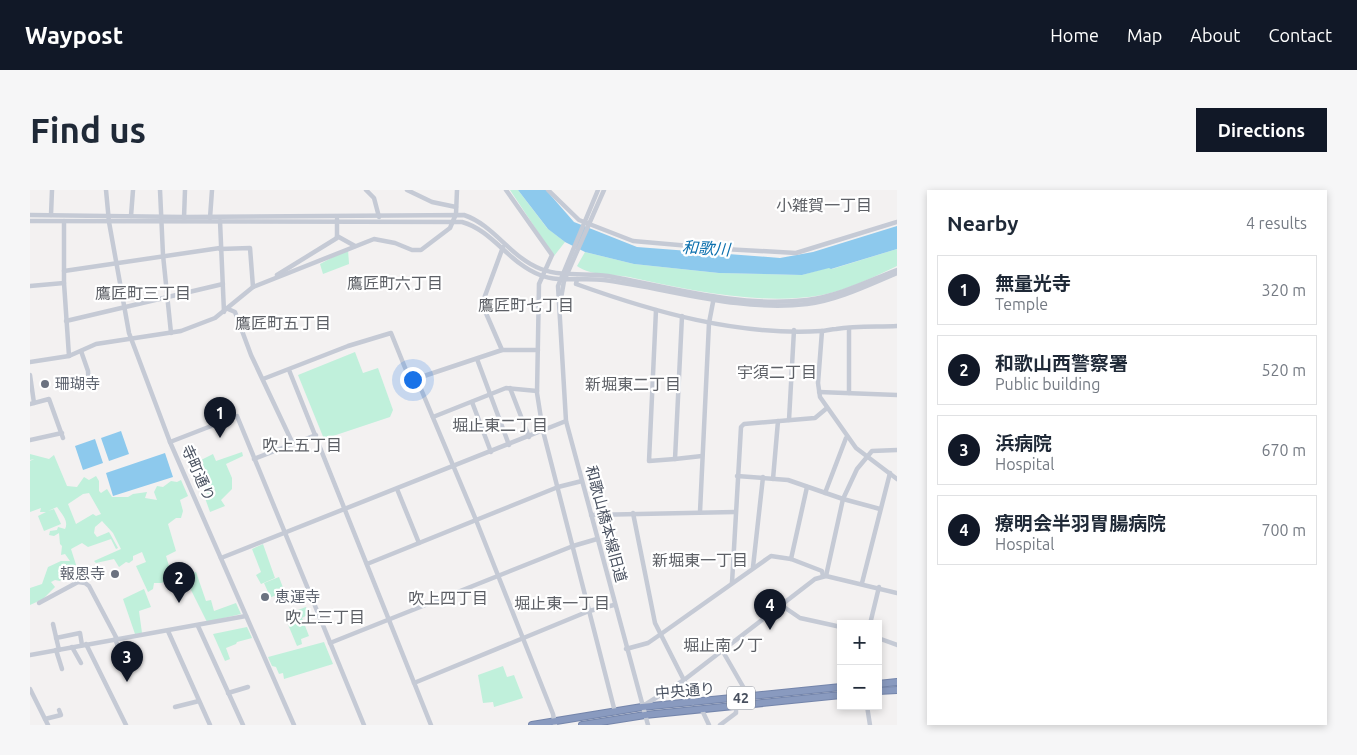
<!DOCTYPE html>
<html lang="en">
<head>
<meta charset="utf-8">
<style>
  :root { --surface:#fff; --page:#f6f6f7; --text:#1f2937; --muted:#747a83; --line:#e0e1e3; --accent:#111827 }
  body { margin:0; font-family:Ubuntu,"Noto Sans JP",sans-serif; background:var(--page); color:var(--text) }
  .controls { position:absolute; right:15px; bottom:15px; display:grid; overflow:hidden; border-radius:0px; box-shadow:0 2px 8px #0003 }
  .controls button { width:45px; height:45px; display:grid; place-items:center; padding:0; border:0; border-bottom:1px solid var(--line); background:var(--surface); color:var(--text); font:25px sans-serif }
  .you { position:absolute; left:382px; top:189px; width:18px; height:18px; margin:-12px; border:4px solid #fff; border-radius:50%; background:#1a73e8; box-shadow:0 0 0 8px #1a73e833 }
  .badge { display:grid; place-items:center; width:32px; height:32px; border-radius:50%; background:var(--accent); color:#fff; font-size:16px; font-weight:700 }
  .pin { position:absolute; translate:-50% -41px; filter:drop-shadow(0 1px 2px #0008) }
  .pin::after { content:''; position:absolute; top:26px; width:18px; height:15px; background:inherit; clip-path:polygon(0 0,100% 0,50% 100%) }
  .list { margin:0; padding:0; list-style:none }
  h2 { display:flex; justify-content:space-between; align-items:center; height:65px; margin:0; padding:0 20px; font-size:21px }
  h2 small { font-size:16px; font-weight:400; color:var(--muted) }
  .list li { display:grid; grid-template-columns:32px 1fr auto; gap:15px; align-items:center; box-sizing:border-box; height:70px; margin:0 10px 10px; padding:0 10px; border:1px solid var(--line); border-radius:0px }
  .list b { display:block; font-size:19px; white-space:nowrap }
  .list p { margin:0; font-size:16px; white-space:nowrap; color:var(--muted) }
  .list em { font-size:16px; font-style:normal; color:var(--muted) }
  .map { position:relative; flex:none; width:867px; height:535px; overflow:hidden; border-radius:0px }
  header { display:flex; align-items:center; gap:30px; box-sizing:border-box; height:70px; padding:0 25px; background:var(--accent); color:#fff }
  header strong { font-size:24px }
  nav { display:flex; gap:28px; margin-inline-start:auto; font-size:18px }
  .intro { display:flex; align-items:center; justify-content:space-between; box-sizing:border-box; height:120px; padding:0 30px }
  h1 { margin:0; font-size:35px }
  .button { padding:12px 22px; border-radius:0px; background:var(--accent); color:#fff; font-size:18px; font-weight:700 }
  main { display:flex; gap:30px; padding:0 30px }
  aside { flex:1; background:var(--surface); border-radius:0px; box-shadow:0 2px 8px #0003 }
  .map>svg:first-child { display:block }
</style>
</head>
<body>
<header>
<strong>Waypost</strong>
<nav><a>Home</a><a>Map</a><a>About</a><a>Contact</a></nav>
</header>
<div class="intro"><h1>Find us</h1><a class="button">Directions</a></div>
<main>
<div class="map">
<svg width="867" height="535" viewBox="0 0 867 535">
  <rect width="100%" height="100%" fill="#f3f1f1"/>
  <!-- green -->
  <g fill="#c0f0db" fill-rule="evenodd">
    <polygon points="480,0 488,0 517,38 535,52 524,66"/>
    <polygon points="318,59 319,74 293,84 290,74"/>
    <path d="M867,59V76C844,87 817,100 792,105C731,116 659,100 599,87C582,84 561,86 547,76L555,62L604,74L689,83L772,85L800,77L802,79Z"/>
    <polygon points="325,162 333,183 348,178 363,220 360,227 294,249 268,185"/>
    <polygon points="212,262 213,266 196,274 202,288 202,299 191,310 195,316 180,322 175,308 178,305 163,274 183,264 186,271"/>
    <path d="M0,264L19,269L24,265L37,296L47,297L54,287L59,290L66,286L69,291V301L71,303L77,299L82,307H98L103,304L117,302L115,308L127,310L124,302L127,296L133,297L141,291L147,292L151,290L158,306L150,310L153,321L151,328H146L138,334L146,361L136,366L143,389L131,393H124L123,399L118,402L106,376L116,372L112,362L103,366V370L99,373L96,372L89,377L84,369L66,373L64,371L91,359L83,343L72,331L65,337L64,343L67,347L79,342L88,358L86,359L81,349L58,357L52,353L41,359L47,378L44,382L37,383L30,391L25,390L21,392L25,397L13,409L0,415V398L12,394L18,377L31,371H40L35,364L31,365L32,356L30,354L29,343L24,346L19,345L20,341L27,340L28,337L35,339C39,331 32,324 27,317L18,321L24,319L31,334L14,341L8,326L16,322H10L11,318L0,322V271L4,269L0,270ZM59,303L71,324L66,326L63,324L46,334L38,314L53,304Z"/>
    <polygon points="233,354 245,388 231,394 226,385 231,382 222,359"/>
    <polygon points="166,382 176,411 181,410 184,421 206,413 211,424 177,432 154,386"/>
    <polygon points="249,387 257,408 252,411 249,404 234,410 232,405 238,402 234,393"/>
    <polygon points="114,399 121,417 109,421 112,443 105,444 93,409"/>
    <polygon points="276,417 279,424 272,428 279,446 271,449 272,454 267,456 254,425"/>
    <polygon points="217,437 222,448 207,452 206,454 196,458 200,469 195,471 183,444"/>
    <polygon points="294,452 303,474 254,489 253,483 249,484 246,477 242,476 238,467"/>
    <polygon points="473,476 477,487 484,485 493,508 464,517 463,512 453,513 448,485"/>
  </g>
  <!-- water -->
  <g fill="#8dc9ed">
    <polygon points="488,0 516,0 544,32 607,57 750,68 783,62 867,36 867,59 801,79 799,78 772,85 689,83 604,74 555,62 535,52 518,39"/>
    <polygon points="91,241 99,264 79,271 71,248"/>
    <polygon points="65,249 73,273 53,280 45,256"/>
    <polygon points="135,263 143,287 83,306 76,283"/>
  </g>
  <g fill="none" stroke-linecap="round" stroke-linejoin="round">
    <!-- highway casing -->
    <g stroke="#7485ab" stroke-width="8">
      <g id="highway">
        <polyline points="848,494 867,492"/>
        <polyline points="848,501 867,500"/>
        <polyline points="502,535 612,517 811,497"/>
        <polyline points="552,535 615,525 811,505"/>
      </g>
    </g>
    <!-- minor -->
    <g stroke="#c5cad5" stroke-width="4.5">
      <polyline points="76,0 79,32 99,143 140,252 264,535"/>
      <polyline points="130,0 133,65 141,143"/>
      <polyline points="336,0 344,8 349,27"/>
      <polyline points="377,0 402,12 426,17"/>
      <polyline points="476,0 522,65 509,94 507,203 513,241 585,522"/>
      <polyline points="518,0 549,30 603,51 694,59 766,63 867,32"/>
      <polyline points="568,0 528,96 536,231 618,535"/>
      <path d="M0,25L154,27L434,25C464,35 481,68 511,79C532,87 556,83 578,86C643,98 711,118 777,110C809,106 838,91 867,80"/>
      <polyline points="21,25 22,0"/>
      <polyline points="101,26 103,0"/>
      <polyline points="154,28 155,0"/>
      <polyline points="180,28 182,0"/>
      <path d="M0,31L432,32C462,40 480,74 510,85C529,93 553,87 574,90C642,99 708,122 777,114C808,110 838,95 867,83"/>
      <polyline points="34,31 34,93 39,166"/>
      <polyline points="190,31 194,122"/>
      <polyline points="307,46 325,56"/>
      <polyline points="190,59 220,58 223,97"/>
      <polyline points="34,81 190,58"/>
      <polyline points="247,85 307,48 307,29"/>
      <path d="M547,89L546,94C624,122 707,146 791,141C796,141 801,139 806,139C826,136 847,137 867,136"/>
      <polyline points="0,96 34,93"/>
      <polyline points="531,108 534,91 574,0"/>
      <polyline points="198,119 205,122 221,165 263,254"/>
      <polyline points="626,120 619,271 645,269"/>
      <polyline points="652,126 645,269 672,266"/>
      <polyline points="36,131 193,94"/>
      <polyline points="819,138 819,203"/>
      <polyline points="792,141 788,193 790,207 826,258 867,289"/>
      <polyline points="472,160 452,114 473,57"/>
      <polyline points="508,160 472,160 388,188 388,192 446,330 523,524 525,535"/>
      <polyline points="51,161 58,181 59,197"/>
      <polyline points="447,169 479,255"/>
      <polyline points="0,172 39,166 66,154 151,141 185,128 223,97 344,49 365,53 382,60 391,60 420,38 426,24 427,0"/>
      <polyline points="259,180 401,535"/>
      <polyline points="0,185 4,213"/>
      <polyline points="233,189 318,156 361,143 380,190 388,190"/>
      <polyline points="480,198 499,247"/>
      <polyline points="789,202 867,205"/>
      <polyline points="442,212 461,262"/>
      <polyline points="0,214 19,209 33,248"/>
      <polyline points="403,227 476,198 507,201"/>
      <polyline points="759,230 764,140"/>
      <polyline points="0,250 32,243"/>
      <polyline points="140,252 207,226 334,535"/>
      <polyline points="224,269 286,245"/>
      <polyline points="707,286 758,290 813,309 850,319"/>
      <polyline points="743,289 748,231"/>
      <polyline points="367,299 389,353"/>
      <polyline points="795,303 816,248"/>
      <polyline points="670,322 679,133 684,107"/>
      <polyline points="603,323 625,433 663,508 662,513"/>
      <polyline points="561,325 705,322"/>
      <polyline points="191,368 536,231"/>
      <polyline points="761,369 777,297"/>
      <polyline points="337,374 528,297 552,291"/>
      <polyline points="723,377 733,287"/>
      <polyline points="796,386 813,309 827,279 842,261 867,260"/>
      <polyline points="702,393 711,237 714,234 785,228 797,218"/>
      <polyline points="832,393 860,283"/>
      <polyline points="9,413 48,392 55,393 59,396 87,449"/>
      <polyline points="751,415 770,428 811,437"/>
      <polyline points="23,434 29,460"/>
      <polyline points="840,434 849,397"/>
      <polyline points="168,436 213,535"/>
      <polyline points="138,441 180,535"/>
      <polyline points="26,448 50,443 52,455"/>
      <polyline points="848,448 867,455"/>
      <polyline points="85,449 96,476"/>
      <polyline points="300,453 543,356 567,349"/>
      <polyline points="56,454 96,535"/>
      <polyline points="42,457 51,473"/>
      <polyline points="596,459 618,453 631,444 741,366 761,369 792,381 793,386"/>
      <polyline points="26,460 32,479"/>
      <polyline points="692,460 719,507"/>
      <polyline points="0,465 216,426"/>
      <polyline points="384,493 559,421 584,415"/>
      <polyline points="0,499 18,535"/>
      <polyline points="198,503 218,497"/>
      <polyline points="613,516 654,490 785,389 796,386 867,403"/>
      <polyline points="837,516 840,535"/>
      <polyline points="145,517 169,511"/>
      <polyline points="672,520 679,535"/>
      <polyline points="15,529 31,525 29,520"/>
      <polyline points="690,535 706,523 706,516"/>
    </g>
    <!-- highway -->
    <use href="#highway" stroke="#899abf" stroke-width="6"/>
  </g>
  <!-- markers -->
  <g fill="#6b7280" stroke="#fff" stroke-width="2">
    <circle cx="15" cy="194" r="5"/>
    <circle cx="85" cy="384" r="5"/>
    <circle cx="235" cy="407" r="5"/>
  </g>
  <g text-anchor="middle" stroke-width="4.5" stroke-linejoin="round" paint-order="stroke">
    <!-- shield labels -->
    <rect fill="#fff" stroke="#7f848f" stroke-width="1" x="697" y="496.5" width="28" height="23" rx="4"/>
    <g font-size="14" font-weight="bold" fill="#48505f">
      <text x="711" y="513">42</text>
    </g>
    <!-- worship labels -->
    <g font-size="15" fill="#5b616d" stroke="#fff" text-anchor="start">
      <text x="25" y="199">珊瑚寺</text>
      <text x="75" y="389" text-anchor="end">報恩寺</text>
      <text x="245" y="412">恵運寺</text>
    </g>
    <!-- street labels -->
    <g font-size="15" fill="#48505f" stroke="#fff">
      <text transform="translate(168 283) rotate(66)" y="5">寺町通り</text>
      <text transform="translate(576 334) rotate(75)" y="5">和歌山橋本線旧道</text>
      <text transform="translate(655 501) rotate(-5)" y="5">中央通り</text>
    </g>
    <!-- neighbourhood labels -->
    <g font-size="16" fill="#5d6066" stroke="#fff">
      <text x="794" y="21">小雑賀一丁目</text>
      <text x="365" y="99">鷹匠町六丁目</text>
      <text x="113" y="109">鷹匠町三丁目</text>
      <text x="496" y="121">鷹匠町七丁目</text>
      <text x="253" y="139">鷹匠町五丁目</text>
      <text x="747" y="188">宇須二丁目</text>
      <text x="603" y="200">新堀東二丁目</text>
      <text x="470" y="241">堀止東二丁目</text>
      <text x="272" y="261">吹上五丁目</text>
      <text x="670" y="376">新堀東一丁目</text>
      <text x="418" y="414">吹上四丁目</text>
      <text x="532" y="419">堀止東一丁目</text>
      <text x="295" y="433">吹上三丁目</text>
      <text x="693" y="461">堀止南ノ丁</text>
    </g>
    <!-- water labels -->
    <g font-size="16" font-style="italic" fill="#0c70ae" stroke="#fff">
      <text transform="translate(676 58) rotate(3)" y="6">和歌川</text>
    </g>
  </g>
</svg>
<div class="controls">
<button>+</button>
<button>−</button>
</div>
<div class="you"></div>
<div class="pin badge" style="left:190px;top:248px">1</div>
<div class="pin badge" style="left:149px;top:413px">2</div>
<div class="pin badge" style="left:97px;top:492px">3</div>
<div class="pin badge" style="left:740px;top:440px">4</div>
</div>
<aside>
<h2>Nearby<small>4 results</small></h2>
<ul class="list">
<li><span class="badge">1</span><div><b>無量光寺</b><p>Temple</p></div><em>320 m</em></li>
<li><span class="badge">2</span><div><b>和歌山西警察署</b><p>Public building</p></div><em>520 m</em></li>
<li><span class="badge">3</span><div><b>浜病院</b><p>Hospital</p></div><em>670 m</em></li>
<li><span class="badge">4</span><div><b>療明会半羽胃腸病院</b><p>Hospital</p></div><em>700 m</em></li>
</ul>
</aside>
</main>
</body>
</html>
